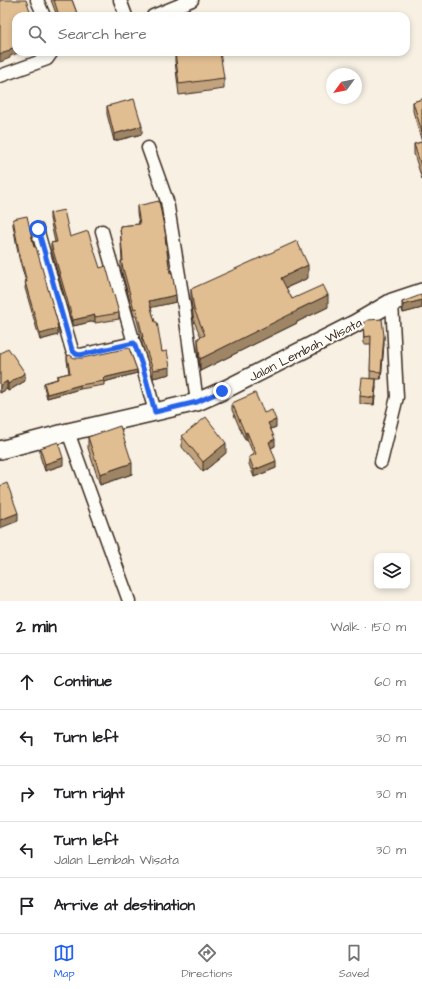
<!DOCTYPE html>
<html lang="en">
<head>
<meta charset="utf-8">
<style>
  :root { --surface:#fff; --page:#f6f6f6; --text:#202124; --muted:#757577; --line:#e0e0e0; --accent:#2563eb }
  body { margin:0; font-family:"Architects Daughter",sans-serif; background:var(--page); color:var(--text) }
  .controls { position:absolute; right:12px; bottom:12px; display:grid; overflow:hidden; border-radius:8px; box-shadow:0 2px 6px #0003 }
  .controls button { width:36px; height:36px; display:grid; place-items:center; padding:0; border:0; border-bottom:1px solid var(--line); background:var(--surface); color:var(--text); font:20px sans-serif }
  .compass { position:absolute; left:326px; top:68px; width:36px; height:36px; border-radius:50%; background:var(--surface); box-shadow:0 2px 6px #0003; rotate:237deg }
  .stop { position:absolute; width:12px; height:12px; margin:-9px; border:3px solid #2563eb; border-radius:50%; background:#fff }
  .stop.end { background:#2563eb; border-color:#fff; box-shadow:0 1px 4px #0008 }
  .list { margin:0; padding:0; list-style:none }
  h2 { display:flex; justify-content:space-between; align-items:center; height:52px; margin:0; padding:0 16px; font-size:17px }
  h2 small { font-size:13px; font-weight:400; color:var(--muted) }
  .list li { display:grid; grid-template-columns:26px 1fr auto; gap:12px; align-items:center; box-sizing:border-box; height:56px; padding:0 16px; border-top:1px solid var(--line) }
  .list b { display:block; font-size:15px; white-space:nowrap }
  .list p { margin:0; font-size:13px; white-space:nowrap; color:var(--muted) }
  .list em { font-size:13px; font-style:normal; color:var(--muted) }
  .icon { flex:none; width:22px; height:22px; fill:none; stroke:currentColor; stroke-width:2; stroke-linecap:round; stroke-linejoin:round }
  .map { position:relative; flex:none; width:422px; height:601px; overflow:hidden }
  .search { position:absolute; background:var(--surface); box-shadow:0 2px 6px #0003; left:12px; right:12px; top:12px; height:44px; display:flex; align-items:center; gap:10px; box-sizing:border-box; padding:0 14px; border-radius:12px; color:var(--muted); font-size:15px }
  .sheet { height:332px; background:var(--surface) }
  nav { display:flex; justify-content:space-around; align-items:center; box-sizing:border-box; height:56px; border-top:1px solid var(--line); background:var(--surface); font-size:11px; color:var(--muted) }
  nav a { display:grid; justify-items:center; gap:2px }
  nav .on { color:var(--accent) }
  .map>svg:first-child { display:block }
</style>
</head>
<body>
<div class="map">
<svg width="422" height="601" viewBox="0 0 422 601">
  <rect width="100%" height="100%" fill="#f7f0e3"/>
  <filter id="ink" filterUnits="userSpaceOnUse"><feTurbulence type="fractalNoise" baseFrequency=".025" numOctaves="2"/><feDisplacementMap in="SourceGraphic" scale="8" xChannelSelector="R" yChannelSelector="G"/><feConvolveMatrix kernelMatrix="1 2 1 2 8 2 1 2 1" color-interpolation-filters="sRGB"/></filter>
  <g filter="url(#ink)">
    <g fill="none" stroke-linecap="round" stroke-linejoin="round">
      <!-- street casing -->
      <g stroke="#3b2a1e" stroke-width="15">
        <g id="street">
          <polyline points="37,0 44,16"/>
          <polyline points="120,0 126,16"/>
          <polyline points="153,16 192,0"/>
          <polyline points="0,76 47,59 52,52"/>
          <polyline points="148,148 167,201 184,306 197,402"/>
          <polyline points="37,229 72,350 75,354 80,355 134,343"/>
          <polyline points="102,231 134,343 143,368 155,412"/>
          <polyline points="68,432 129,601"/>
          <polyline points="381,462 397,397 392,302"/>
        </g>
      </g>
      <!-- secondary casing -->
      <g stroke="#3b2a1e" stroke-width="20">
        <polyline id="secondary" points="0,450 68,432 155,412 197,402 222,391 356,323 392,302 422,292"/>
      </g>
      <!-- street -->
      <use href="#street" stroke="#fdfcf7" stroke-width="12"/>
      <!-- secondary -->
      <use href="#secondary" stroke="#fdfcf7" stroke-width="17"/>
    </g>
    <!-- wall -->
    <g fill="#c2a37e" stroke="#3b2a1e">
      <polygon points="51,0 72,0 78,16 57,16"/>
      <polygon points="175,52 224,78 224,89 179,95 175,61"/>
      <polygon points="422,99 422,179 414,154 414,144 422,142 413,111 413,102"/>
      <polygon points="107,106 142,134 114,141 107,114"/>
      <polygon points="137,206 166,237 166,244 170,273 176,302 151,307 162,352 170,374 153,378 142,344 142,340 136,316 134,316 121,269 121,261 122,261 120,226 139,224 137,213"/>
      <polygon points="50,213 70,237 100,268 119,313 119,319 95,323 95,321 73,326 51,249 51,243 55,242 50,219"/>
      <polygon points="13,219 34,247 58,324 58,335 40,340 25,288 26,282 19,258 13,225"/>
      <polygon points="308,278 286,288 292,299 328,307 297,322 297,323 200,371 198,351 198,338 201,337 194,321 191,301 191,289"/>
      <polygon points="422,297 422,308 403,313 402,309 402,302"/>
      <polygon points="363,323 384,343 381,379 370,379 371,344 364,344"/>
      <polygon points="0,354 25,381 8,391 7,389 0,393"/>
      <polygon points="67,356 74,358 137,373 104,382 104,385 80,389 47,398 44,387 44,383 57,379 57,376 69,373 67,360"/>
      <polygon points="376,387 374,405 360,404 360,396"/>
      <polygon points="232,403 264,413 276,427 271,429 275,446 271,448 276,468 254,477 249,464 249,457 254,455 247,439 245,440 232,410"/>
      <polygon points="182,436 226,453 203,472 182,447"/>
      <polygon points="88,437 132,474 100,485 88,448"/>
      <polygon points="40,448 63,465 45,471 40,456"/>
    </g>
    <!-- shaded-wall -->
    <g fill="#9e8566" stroke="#3b2a1e">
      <polygon points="16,47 16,52 21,52 10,56 10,58 0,62 0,54 10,49"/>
      <polygon points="142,126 142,134 114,141 114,134"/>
      <polygon points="308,265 308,278 281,290 281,278"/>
      <polygon points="176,295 176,302 149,308 149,301"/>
      <polygon points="328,295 328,307 297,322 297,323 200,371 200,359 297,310"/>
      <polygon points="422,300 422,308 403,313 403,305"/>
      <polygon points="95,315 95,321 73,326 73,320"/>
      <polygon points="57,324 58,324 58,335 40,340 40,334"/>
      <polygon points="384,336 384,343 381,379 381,372"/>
      <polygon points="170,367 170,374 153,378 153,370"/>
      <polygon points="137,370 137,373 104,382 103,378"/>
      <polygon points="25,373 25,381 8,391 8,384"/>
      <polygon points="376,379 376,387 374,405 374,398"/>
      <polygon points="7,381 7,389 0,393 0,386"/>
      <polygon points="80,385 80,389 47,398 47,394"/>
      <polygon points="276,420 276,427 268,430 268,423"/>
      <polygon points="247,432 247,439 245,440 245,433"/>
      <polygon points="275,439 275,446 269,449 269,442"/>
      <polygon points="226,443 226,453 203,472 203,462"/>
      <polygon points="63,458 63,465 45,471 45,464"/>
      <polygon points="276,461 276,468 254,477 254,470"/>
      <polygon points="132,463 132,474 100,485 100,474"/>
      <polygon points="18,513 18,521 0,528 0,520"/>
    </g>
    <!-- building -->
    <g fill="#e1be92" stroke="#3b2a1e">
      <polygon points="0,0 26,0 32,16 16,16 16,47 10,49 10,51 0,54"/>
      <polygon points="54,0 72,0 78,16 59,16"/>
      <polygon points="175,52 220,52 224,78 179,84"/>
      <polygon points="134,99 142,126 114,134 107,106"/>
      <polygon points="422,99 422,132 413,102"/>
      <polygon points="422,142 422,169 414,144"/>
      <polygon points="159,201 166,237 165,237 170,273 172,273 176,295 149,301 155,322 157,322 162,352 167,351 170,367 153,370 142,337 143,337 136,308 134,309 121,261 123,261 120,226 140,224 137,206"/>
      <polygon points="64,210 70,237 88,231 100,268 106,266 119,313 95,317 95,315 73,320 51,243 57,242 50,213"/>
      <polygon points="27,216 34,247 36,247 58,324 57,324 58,329 40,334 25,282 27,282 19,252 13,219"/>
      <polygon points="297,241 308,265 281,278 292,299 323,285 328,295 297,310 297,311 200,359 198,338 205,335 194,309 191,289"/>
      <polygon points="421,295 422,300 403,305 402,302"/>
      <polygon points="382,319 384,336 381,372 370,371 371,336 364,337 363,323 368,320"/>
      <polygon points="8,348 25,373 8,384 7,381 0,386 0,354"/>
      <polygon points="129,348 137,370 103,378 104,381 80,385 47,394 44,383 58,379 57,376 70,373 67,356 70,355 74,358 82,358"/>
      <polygon points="362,378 376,379 374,398 360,396"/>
      <polygon points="255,393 264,413 272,410 276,420 268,423 275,439 269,442 276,461 254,470 249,457 256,454 247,432 245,433 232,403"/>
      <polygon points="206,417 226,443 203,462 182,436"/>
      <polygon points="120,426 132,463 100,474 88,437"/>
      <polygon points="58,442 63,458 45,464 40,448"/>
      <polygon points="7,483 18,513 0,520 0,486"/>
    </g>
  </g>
  <g fill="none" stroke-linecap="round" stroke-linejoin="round" filter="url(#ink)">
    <!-- route -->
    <polyline stroke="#2563eb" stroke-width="5" points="38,229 72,350 76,354 80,355 134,343 143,368 155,412 197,402 222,391"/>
  </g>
  <g text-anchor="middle" stroke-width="4" stroke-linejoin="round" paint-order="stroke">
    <!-- street labels -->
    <g font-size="13" fill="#3b2a1e" stroke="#fdfcf7">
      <text transform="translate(305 349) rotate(-27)" y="5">Jalan Lembah Wisata</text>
    </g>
  </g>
</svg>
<div class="controls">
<button><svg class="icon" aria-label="layers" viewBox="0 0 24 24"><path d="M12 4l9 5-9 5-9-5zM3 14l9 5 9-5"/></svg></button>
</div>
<svg class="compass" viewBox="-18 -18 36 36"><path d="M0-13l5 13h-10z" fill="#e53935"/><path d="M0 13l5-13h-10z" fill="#757577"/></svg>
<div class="stop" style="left:38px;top:229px"></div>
<div class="stop end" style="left:222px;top:391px"></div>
<div class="search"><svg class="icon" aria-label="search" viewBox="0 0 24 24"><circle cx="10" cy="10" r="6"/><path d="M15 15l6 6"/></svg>Search here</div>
</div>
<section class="sheet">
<h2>2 min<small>Walk · 150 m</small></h2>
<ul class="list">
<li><svg class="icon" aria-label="ahead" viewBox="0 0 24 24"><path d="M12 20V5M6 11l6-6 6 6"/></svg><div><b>Continue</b></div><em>60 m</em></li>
<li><svg class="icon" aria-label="left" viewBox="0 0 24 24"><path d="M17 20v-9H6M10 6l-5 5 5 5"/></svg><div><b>Turn left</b></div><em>30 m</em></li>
<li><svg class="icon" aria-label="right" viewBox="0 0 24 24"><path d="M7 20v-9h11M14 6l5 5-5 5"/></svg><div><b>Turn right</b></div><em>30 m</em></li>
<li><svg class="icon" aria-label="left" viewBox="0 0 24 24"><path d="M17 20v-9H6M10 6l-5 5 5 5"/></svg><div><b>Turn left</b><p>Jalan Lembah Wisata</p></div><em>30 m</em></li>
<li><svg class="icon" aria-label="arrive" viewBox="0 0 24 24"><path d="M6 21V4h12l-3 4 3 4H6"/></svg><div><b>Arrive at destination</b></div></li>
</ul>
</section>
<nav>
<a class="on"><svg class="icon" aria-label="map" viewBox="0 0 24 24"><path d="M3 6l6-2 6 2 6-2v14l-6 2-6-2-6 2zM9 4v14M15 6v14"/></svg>Map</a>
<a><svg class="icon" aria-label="directions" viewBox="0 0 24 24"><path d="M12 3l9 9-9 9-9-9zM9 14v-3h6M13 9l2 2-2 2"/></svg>Directions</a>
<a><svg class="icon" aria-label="saved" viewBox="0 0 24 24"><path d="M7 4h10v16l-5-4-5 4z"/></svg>Saved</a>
</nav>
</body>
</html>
